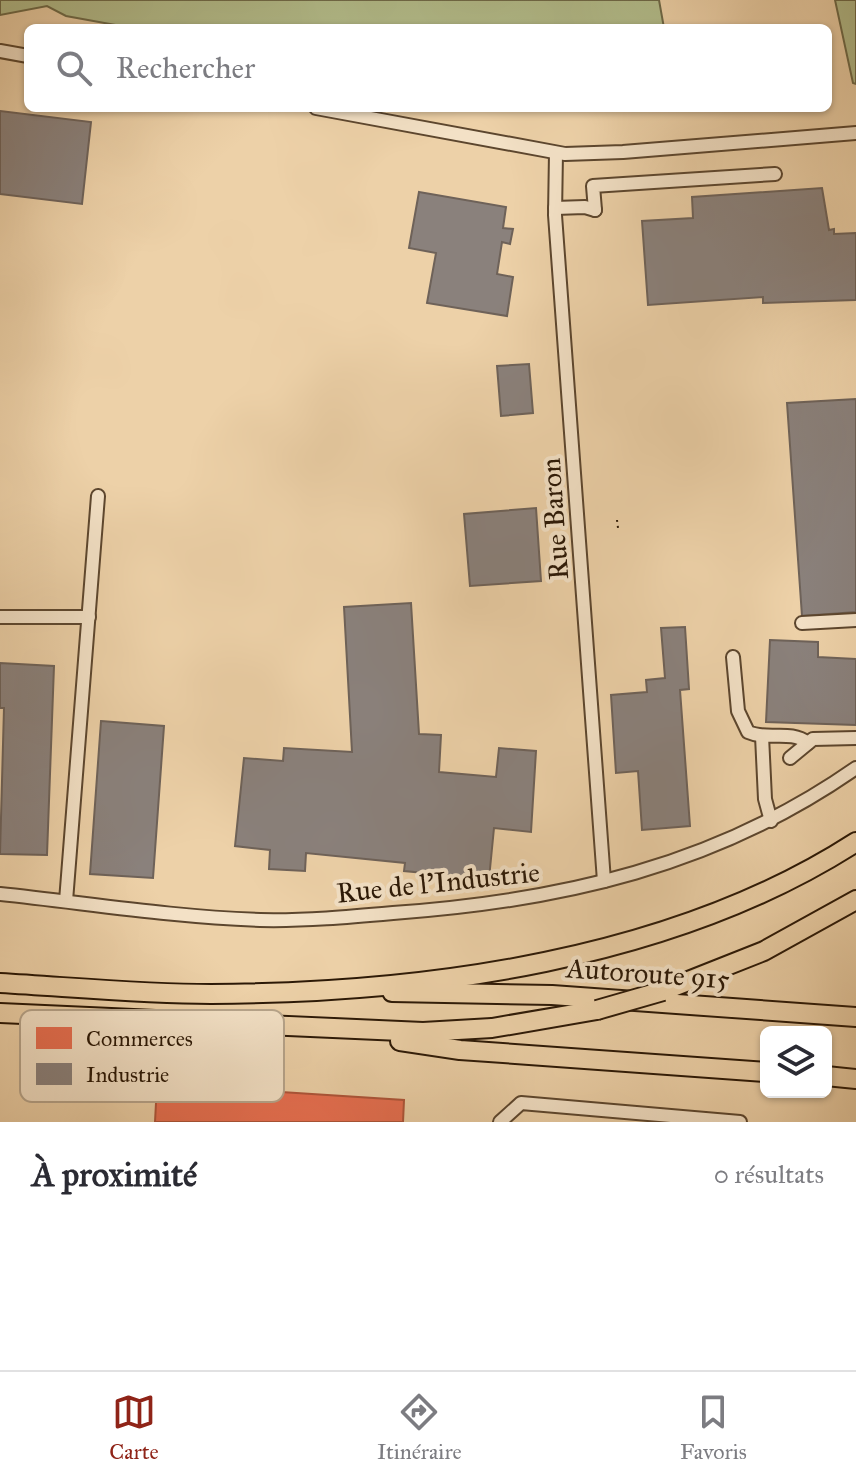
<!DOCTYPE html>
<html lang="fr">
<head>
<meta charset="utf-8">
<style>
  :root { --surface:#fff; --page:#f2f2f3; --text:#2b2b33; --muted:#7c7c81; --line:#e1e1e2; --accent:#8f2418 }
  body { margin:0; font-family:"IM FELL Great Primer",serif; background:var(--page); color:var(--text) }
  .controls { position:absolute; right:24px; bottom:24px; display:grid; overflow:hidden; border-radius:12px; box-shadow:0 2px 6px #0004 }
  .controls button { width:72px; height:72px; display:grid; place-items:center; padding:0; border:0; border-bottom:2px solid var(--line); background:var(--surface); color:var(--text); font:40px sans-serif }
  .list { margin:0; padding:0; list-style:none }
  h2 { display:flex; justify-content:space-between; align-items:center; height:104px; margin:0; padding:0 32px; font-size:34px }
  h2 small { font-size:26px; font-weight:400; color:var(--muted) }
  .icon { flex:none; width:44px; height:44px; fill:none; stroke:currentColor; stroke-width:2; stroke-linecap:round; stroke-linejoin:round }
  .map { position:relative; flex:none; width:856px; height:1122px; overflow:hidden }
  .search { position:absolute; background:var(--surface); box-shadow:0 2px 6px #0004; left:24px; right:24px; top:24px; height:88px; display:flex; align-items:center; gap:20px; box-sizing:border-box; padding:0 28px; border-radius:12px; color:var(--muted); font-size:30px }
  .sheet { height:248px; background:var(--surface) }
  nav { display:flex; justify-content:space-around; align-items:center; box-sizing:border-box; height:112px; border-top:2px solid var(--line); background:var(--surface); font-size:22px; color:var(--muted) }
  nav a { display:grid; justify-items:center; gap:4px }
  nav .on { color:var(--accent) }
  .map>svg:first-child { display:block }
</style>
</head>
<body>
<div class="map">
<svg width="856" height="1122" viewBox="0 0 856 1122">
  <rect width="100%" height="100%" fill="#edd1a8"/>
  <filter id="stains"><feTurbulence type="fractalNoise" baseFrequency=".0025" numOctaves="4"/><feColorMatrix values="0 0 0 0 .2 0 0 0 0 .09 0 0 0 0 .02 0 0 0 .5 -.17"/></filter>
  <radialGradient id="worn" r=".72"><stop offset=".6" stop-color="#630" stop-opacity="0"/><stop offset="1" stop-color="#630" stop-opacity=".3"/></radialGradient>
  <!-- green -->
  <g fill="#b2bd8c" stroke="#6e6a49" stroke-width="2">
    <polygon points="0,0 659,0 664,28 132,28 66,16 47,6 0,15"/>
    <polygon points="835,0 856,0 856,84 853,83"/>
  </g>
  <!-- shops -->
  <polygon fill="#e76f51" stroke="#af553a" stroke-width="2" points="157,1084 404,1100 403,1122 155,1122"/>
  <!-- industry -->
  <g fill="#8a817c" stroke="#6e6259" stroke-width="2">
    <polygon points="0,111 91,122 82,204 0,194"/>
    <polygon points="822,188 829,230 834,229 834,234 856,233 856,300 763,303 763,297 648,305 642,221 693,218 692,197"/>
    <polygon points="419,192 506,207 503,228 513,229 510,244 502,242 497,274 513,277 507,316 427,303 436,253 409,248"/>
    <polygon points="529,364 533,413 501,416 497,366"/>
    <polygon points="856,399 856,612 802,616 787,403"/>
    <polygon points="536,508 541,581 470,586 464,514"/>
    <polygon points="411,603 419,734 441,735 439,772 496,777 499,748 536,751 531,832 494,828 489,879 404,871 405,863 306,853 305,871 269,869 270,850 235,846 244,758 283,761 284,748 352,752 344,607"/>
    <polygon points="685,627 689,689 680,690 690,826 642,830 638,771 616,773 611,695 647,692 646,680 665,678 661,628"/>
    <polygon points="770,640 818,642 818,657 856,659 856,725 766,722"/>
    <polygon points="0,663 54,666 47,855 0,854 4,708 0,708"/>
    <polygon points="101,721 164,726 153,878 90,874"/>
  </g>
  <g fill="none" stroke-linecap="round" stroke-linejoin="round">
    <!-- minor casing -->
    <g stroke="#5c462e" stroke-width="16">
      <g id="minor">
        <polyline points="0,51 28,56"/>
        <polyline points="316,108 565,154 623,152 856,133"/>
        <polyline points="556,153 555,215 604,881"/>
        <polyline points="555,208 585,207 595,210"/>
        <polyline points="595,210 593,186 775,174"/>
        <polyline points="0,617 89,617"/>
        <polyline points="802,623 856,620"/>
        <path d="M733,657L738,711L748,732C768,741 790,729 808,743"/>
        <polyline points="762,736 765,799 771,821"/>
        <polyline points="790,758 813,739 856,738"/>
        <path d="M0,894C86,903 173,917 260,920C304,921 349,917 393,913C561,901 716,866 856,768"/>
        <polyline points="66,901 98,496"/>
        <polyline points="500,1122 521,1103 740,1122"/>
      </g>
    </g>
    <!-- highway casing -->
    <g stroke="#2b1806" stroke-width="22">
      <g id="highway">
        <path d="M0,983C70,987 141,994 211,994C426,993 673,960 856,842"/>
        <polyline points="663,991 764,951 856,900"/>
        <polyline points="392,992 552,995 856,1017"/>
        <polyline points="0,1013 423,1032 492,1028 597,1010"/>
        <polyline points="400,1041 460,1050 766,1072"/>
        <polyline points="826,1076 856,1079"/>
      </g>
    </g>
    <!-- path -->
    <polyline stroke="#2b1806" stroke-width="2" stroke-dasharray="2 4" stroke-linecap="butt" points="617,520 618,528"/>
    <!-- minor -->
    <use href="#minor" stroke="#f3e1c6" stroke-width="12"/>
    <!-- highway -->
    <use href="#highway" stroke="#edd1a8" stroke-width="18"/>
    <!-- highway-bridge casing -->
    <g stroke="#2b1806" stroke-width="22" stroke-linecap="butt">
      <polyline id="highway-bridge" points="597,1010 663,991"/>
    </g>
    <!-- highway-bridge -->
    <use href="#highway-bridge" stroke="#edd1a8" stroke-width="18"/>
  </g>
  <g text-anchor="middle" stroke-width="8" stroke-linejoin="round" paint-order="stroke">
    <!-- street labels -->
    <g font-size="28" fill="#2b1806" stroke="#f3e1c6">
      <text transform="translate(554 519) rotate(-94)" y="10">Rue Baron</text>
      <text transform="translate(438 882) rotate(-6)" y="10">Rue de l'Industrie</text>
      <text transform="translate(648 973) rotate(4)" y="10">Autoroute 915</text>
    </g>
  </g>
  <!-- legend -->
  <rect x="20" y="1010" width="264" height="92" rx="12" fill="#f3e1c6" stroke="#b7a58c" stroke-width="2"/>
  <rect x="36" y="1027" width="36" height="22" fill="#e76f51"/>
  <rect x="36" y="1063" width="36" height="22" fill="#8a817c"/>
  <g font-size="22" fill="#2b1806">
    <text x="86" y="1046">Commerces</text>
    <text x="86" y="1082">Industrie</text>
  </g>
  <rect width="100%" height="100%" filter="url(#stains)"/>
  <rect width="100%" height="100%" fill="url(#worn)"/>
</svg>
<div class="controls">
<button><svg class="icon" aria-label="layers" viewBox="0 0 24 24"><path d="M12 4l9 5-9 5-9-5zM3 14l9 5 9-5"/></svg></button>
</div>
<div class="search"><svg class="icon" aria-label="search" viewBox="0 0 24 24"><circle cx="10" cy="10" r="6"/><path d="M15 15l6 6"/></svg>Rechercher</div>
</div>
<section class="sheet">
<h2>À proximité<small>0 résultats</small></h2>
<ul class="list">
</ul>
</section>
<nav>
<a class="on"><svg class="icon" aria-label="map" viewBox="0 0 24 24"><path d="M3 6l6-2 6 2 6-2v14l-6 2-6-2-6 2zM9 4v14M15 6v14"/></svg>Carte</a>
<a><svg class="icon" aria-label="directions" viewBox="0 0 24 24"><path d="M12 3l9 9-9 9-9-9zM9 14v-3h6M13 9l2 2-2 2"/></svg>Itinéraire</a>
<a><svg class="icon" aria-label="saved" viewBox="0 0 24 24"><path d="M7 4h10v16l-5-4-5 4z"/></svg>Favoris</a>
</nav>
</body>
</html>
